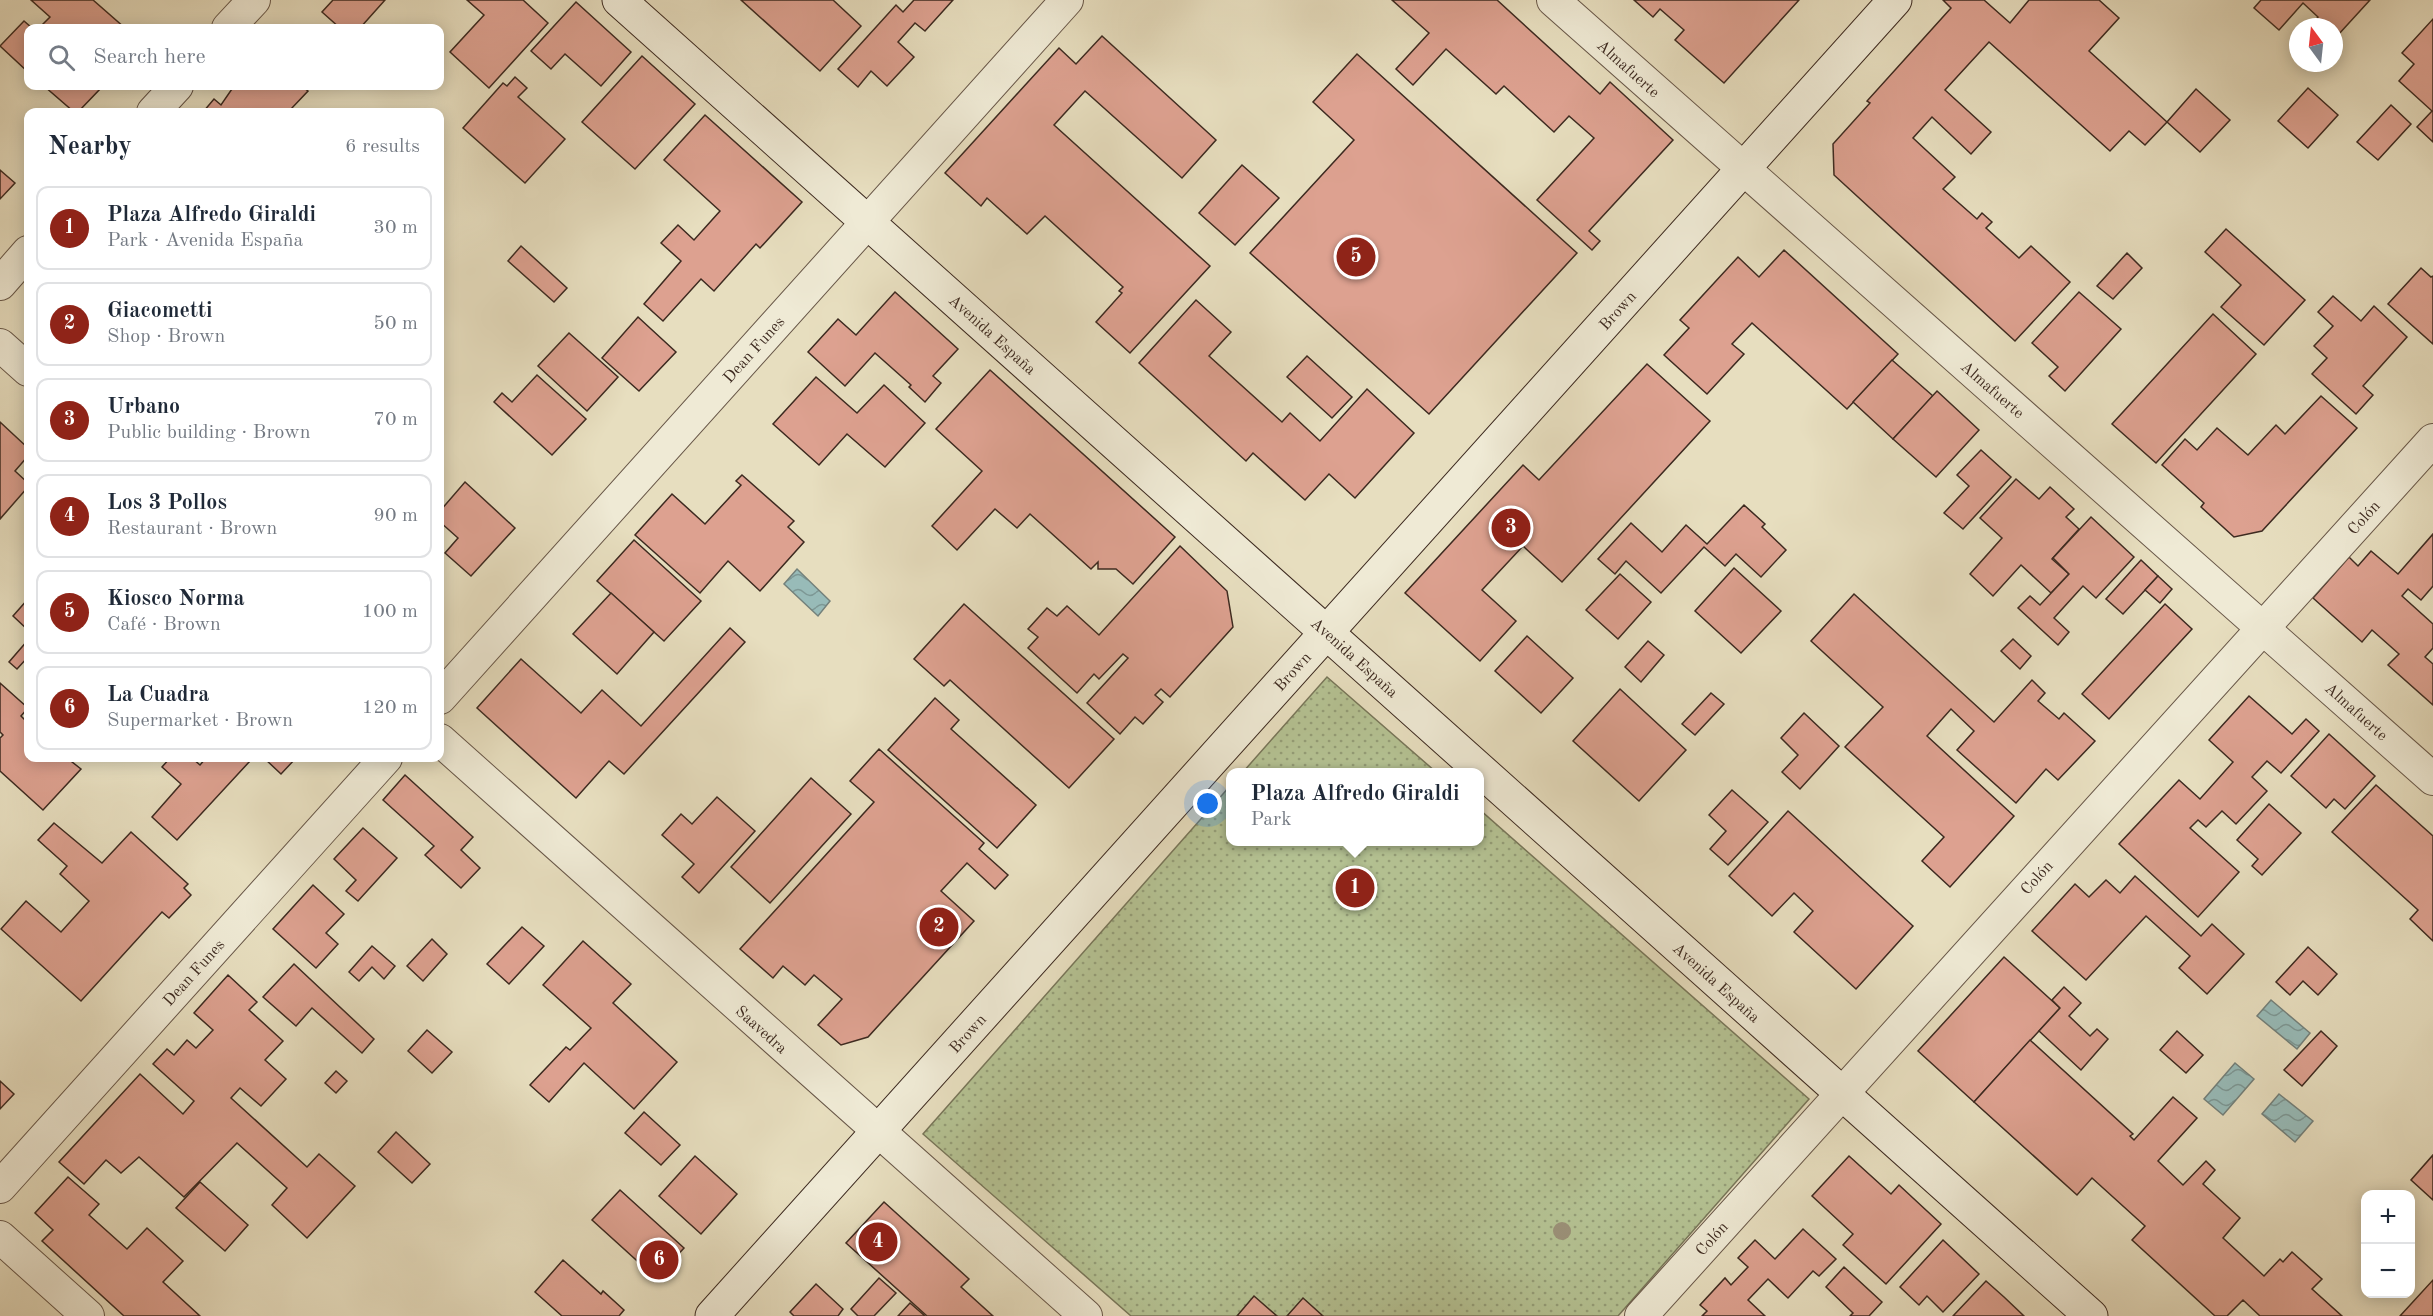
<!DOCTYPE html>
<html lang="en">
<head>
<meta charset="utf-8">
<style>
  :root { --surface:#fff; --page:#f2f2f3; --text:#1f2937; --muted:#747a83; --line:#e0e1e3; --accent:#8f2418 }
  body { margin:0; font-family:"Old Standard TT",serif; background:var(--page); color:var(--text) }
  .controls { position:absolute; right:18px; bottom:18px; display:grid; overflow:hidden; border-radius:12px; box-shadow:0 3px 15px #0003 }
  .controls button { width:54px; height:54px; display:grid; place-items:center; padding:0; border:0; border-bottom:2px solid var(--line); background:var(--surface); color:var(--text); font:30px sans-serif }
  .compass { position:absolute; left:2289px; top:18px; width:54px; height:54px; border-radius:50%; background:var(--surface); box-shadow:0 3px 15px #0003; rotate:345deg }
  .you { position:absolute; left:1208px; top:804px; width:21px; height:21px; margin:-15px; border:4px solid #fff; border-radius:50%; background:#1a73e8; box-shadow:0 0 0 9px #1a73e833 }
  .badge { display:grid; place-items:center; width:39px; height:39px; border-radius:50%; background:var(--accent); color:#fff; font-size:20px; font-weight:700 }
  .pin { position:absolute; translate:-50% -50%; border:3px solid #fff; box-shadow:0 2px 6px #0006 }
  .popup { position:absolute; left:1226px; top:768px; width:258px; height:78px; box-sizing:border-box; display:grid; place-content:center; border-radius:12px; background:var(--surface); filter:drop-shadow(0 2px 4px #0005); font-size:20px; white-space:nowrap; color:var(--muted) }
  .popup b { font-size:22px; color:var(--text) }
  .popup::after { content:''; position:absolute; left:50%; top:100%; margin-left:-12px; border:12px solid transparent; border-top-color:var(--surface) }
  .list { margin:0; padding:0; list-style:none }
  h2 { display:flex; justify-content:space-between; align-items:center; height:78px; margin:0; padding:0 24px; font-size:26px }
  h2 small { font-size:20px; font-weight:400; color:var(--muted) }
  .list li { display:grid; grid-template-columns:39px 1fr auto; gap:18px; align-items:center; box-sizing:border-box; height:84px; margin:0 12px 12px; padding:0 12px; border:2px solid var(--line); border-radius:12px }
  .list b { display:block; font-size:22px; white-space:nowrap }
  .list p { margin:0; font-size:20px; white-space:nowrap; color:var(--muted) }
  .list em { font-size:20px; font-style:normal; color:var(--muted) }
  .icon { flex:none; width:33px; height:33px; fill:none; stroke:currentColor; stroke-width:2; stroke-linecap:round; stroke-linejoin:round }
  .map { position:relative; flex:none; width:2433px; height:1316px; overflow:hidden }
  .search { position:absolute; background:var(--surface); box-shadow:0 3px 15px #0003; left:24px; top:24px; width:420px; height:66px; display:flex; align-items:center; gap:15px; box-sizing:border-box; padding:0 21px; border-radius:12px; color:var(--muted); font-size:22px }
  .panel { position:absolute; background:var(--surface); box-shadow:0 3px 15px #0003; left:24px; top:108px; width:420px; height:654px; border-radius:12px }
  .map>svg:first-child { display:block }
</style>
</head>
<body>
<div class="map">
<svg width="2433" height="1316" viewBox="0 0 2433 1316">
  <defs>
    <pattern id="park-dots" width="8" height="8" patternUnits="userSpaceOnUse" patternTransform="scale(1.5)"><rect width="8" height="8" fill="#b4c192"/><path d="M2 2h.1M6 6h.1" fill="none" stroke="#949d77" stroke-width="1.8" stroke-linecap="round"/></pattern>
    <pattern id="water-waves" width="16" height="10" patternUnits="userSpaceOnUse" patternTransform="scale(1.5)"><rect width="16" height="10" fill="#98bbb8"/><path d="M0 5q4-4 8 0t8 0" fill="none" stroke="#7d9895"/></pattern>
  </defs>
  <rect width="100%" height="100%" fill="#e7debf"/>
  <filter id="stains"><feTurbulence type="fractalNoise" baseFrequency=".00333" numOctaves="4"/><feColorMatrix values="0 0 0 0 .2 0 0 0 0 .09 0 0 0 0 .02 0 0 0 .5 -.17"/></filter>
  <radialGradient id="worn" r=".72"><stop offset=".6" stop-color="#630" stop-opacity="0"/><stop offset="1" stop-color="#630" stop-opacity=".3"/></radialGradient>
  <!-- park -->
  <g fill="url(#park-dots)" stroke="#787659" stroke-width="1.5">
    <polygon points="1327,677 1436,772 1243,772"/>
    <polygon points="1230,786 1230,842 1480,842 1480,810 1809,1099 1618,1316 1131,1316 923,1134"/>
  </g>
  <!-- water -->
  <g fill="url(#water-waves)" stroke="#74817b" stroke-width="1.5">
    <polygon points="797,569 830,601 818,616 784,584"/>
    <polygon points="2271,1000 2310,1033 2297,1049 2257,1016"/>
    <polygon points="2235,1063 2254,1079 2223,1115 2204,1099"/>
    <polygon points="2279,1094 2313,1121 2295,1142 2262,1114"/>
  </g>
  <!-- building -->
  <g fill="#dda190" stroke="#3d2a20" stroke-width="1.5">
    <polygon points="31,0 93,0 125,28 39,28 50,17"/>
    <polygon points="333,0 385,0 360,28 340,28 322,12"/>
    <polygon points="467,0 523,0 548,23 489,88 450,52 484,15"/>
    <polygon points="741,0 833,0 861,26 820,71"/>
    <polygon points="914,0 953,0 925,31 915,23 898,42 914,57 887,86 871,71 858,87 838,69 896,5 903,12"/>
    <polygon points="1392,0 1497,0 1600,94 1610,82 1673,140 1589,231 1600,241 1592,250 1537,200 1594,138 1569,116 1554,132 1504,86 1496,94 1446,49 1413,85 1396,69 1429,33"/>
    <polygon points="1634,0 1799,0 1724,83 1675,40 1684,30 1660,9 1653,17"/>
    <polygon points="1943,0 1984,0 2010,23 2029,0 2099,0 2119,18 2089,51 2167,122 2145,145 2129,131 2110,151 1989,42 1945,90 1991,132 1971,154 1932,117 1913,138 1955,177 1943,189 1977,219 1982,213 1992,222 1986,228 2019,258 2031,246 2070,282 2015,341 1834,175 1833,144 1870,103 1867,101 1951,8"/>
    <polygon points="2261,0 2370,0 2338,35 2334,32 2334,27 2310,27 2318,17 2303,3 2279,30 2254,8"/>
    <polygon points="576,2 631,52 601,86 565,54 551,69 531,51"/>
    <polygon points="2433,19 2433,142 2417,127 2432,111 2399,81 2414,64 2402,53"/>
    <polygon points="24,21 32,28 28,28 28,72 0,46"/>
    <polygon points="1102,36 1216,140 1182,178 1085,91 1054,125 1210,266 1130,353 1096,322 1122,293 1119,291 1123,287 1045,216 1027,234 987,198 981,206 945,173 1059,48 1076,64"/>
    <polygon points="1357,54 1577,253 1429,414 1250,253 1354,140 1313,102"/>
    <polygon points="642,56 695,104 635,169 582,122"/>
    <polygon points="515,77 527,88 518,97 565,139 525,183 463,128 503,83 507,86"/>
    <polygon points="44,86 96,86 100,89 78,112 74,112"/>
    <polygon points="234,86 301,86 308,91 290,110 293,112 203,112 214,99 221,105"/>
    <polygon points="2308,88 2338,115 2308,148 2278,121"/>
    <polygon points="2196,89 2230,120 2200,152 2167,122"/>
    <polygon points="2391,105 2411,124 2378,160 2357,142"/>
    <polygon points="705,115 802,202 760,248 756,244 714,291 701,279 663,321 644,304 681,261 661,243 678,225 694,240 720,211 664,160"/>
    <polygon points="1242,165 1279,198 1235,245 1199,213"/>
    <polygon points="0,170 15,183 0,199"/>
    <polygon points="2226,229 2305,300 2264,345 2221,307 2241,285 2205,252"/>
    <polygon points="521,246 567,288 554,302 508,261"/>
    <polygon points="1784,250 1898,354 1847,409 1752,323 1732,344 1744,354 1707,394 1664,355 1689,328 1680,320 1738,257 1759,277"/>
    <polygon points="2127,253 2142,268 2113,299 2097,286"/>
    <polygon points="2421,268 2431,277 2433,276 2433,344 2388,304"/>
    <polygon points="895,292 958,349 933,376 941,383 925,402 909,387 911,385 875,353 845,386 808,352 838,319 856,335"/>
    <polygon points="2079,292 2121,329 2065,391 2049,376 2058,367 2032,343"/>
    <polygon points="2333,296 2361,321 2374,306 2407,337 2363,386 2373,395 2356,414 2312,374 2327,358 2314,346 2333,326 2318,312"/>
    <polygon points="1196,300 1231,332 1209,356 1282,422 1290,413 1320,441 1367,389 1414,433 1355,498 1329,474 1305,500 1253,453 1246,461 1139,363"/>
    <polygon points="2213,314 2256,354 2156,463 2112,424"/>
    <polygon points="638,317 676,352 639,391 602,358"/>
    <polygon points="569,333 618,377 587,411 538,366"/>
    <polygon points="1307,356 1352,397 1332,418 1287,377"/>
    <polygon points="1892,360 1933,396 1893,439 1853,402"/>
    <polygon points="1647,364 1710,421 1562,582 1523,546 1482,590 1516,621 1480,661 1405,593 1523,465 1539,480"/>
    <polygon points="990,370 1175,537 1133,584 1116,569 1098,569 1098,562 1091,569 1030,514 1017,528 995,509 957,550 932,526 982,471 936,429"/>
    <polygon points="537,375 586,419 552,455 494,402 502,393 512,402"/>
    <polygon points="816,377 857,413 884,385 925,423 885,467 847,434 819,465 773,424"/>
    <polygon points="1937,391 1979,430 1936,477 1893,439"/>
    <polygon points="2321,396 2357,428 2262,531 2234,537 2201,507 2204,503 2162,465 2185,439 2197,450 2217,428 2248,455 2276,425 2285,434"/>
    <polygon points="0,422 28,448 28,456 15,471 28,483 28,487 0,519"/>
    <polygon points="1981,450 2011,477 1963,529 1944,513 1969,486 1957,475"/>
    <polygon points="742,475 794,521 788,527 804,542 760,591 728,561 700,593 635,535 672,494 705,524 741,485 736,481"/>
    <polygon points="2016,479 2039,499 2050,487 2074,509 2066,517 2079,529 2052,559 2069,574 2051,593 2021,565 1993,596 1970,574 2002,538 1980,518"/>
    <polygon points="465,482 515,528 471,576 445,553 458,538 440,522 440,511"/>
    <polygon points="1744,505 1765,524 1762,527 1786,550 1761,577 1736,554 1725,566 1704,547 1661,593 1626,561 1615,574 1598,559 1631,523 1662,552 1686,525 1707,544"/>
    <polygon points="2091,517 2134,557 2096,598 2083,586 2054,618 2069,632 2058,645 2018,608 2030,596 2040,605 2069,574 2053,558"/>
    <polygon points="2433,534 2433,586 2421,600 2408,589 2402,596 2433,624 2433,648 2425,657 2433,664 2433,705 2388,665 2399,654 2372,630 2362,642 2313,598 2349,557 2358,566 2371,551 2398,574"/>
    <polygon points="634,540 701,601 664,641 597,581"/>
    <polygon points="1180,546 1227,591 1233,627 1170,697 1161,689 1155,695 1163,702 1143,724 1135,717 1120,734 1087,703 1128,658 1123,654 1099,679 1094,674 1077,693 1028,648 1038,637 1028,629 1047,608 1057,616 1067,606 1099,635"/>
    <polygon points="2141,560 2158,576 2123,614 2106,599"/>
    <polygon points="1734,568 1781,611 1741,653 1695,611"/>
    <polygon points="1620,574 1651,602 1618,639 1586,610"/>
    <polygon points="2158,576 2172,589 2160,603 2145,590"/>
    <polygon points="611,593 654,632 617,674 573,634"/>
    <polygon points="1854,594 1994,722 2032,680 2045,693 2038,701 2059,719 2064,713 2095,741 2058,780 2046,769 2016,803 1957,750 1974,731 1951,709 1927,736 2014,816 1950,887 1922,861 1944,837 1845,747 1883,707 1811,641"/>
    <polygon points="28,599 28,630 13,616"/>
    <polygon points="964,604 1114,739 1069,788 950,680 944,686 914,659"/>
    <polygon points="2165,604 2192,629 2109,719 2082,694"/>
    <polygon points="730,628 745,642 624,774 609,761 576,798 477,708 521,659 581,713 602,690 641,726"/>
    <polygon points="1527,636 1573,678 1541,713 1495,671"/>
    <polygon points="2013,639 2031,656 2020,669 2001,651"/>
    <polygon points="28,640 28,657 17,669 9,662"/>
    <polygon points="1648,641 1664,655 1641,682 1625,667"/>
    <polygon points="0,683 28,708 21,716 28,723 28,758 67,758 81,769 43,810 0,771 0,738 3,735 0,732"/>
    <polygon points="1620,689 1686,750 1639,801 1573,741"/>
    <polygon points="1711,693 1724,704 1695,735 1682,724"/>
    <polygon points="2249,696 2292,734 2306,719 2319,731 2281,773 2267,761 2252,777 2267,791 2236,824 2222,811 2206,827 2198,820 2190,828 2239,872 2198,917 2119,844 2179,780 2200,799 2233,762 2209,740"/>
    <polygon points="935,698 959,720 951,729 1036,805 997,848 888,750"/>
    <polygon points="1804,713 1839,746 1800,789 1782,772 1798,755 1781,738"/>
    <polygon points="2329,734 2375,776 2345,809 2334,799 2326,808 2291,776"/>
    <polygon points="879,749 984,843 979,849 1008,875 995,889 967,863 941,891 974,921 868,1037 841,1045 818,1025 842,999 814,975 805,985 783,966 773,978 740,949 874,802 850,781"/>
    <polygon points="170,758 192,758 200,765 206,758 246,758 250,761 177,840 152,817 181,784 162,767"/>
    <polygon points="264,758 296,758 281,774"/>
    <polygon points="405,775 473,837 461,850 480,868 461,888 425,855 434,846 383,800"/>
    <polygon points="811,778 851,814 770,903 731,867"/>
    <polygon points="2376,785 2433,836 2433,941 2410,919 2418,910 2332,832"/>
    <polygon points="1732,790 1768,822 1728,865 1710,849 1726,831 1709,815"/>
    <polygon points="717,797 755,831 699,893 682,877 694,864 662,835 681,814 692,824"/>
    <polygon points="2269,804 2301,833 2262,875 2252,866 2258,859 2237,840"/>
    <polygon points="1788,811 1913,926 1856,989 1794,932 1813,911 1794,893 1772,916 1729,876"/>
    <polygon points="54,823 102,863 131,832 188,884 184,888 191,895 169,918 162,912 81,1001 1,929 26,901 61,932 89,901 60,874 67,866 38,840"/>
    <polygon points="363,828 397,858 358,901 346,891 356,880 334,859"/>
    <polygon points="2135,876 2201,936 2212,924 2244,954 2207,994 2179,968 2190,956 2146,916 2086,980 2032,931 2075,884 2089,897 2106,880 2120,893"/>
    <polygon points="313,885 344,914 326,933 338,944 316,968 273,929"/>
    <polygon points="522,927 544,946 509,984 487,964"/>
    <polygon points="432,939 447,954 423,981 407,966"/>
    <polygon points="583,941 631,984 613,1003 677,1062 634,1109 584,1063 549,1102 530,1085 566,1047 570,1050 591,1028 543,985"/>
    <polygon points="372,946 395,966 384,979 372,967 359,981 349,972"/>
    <polygon points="2308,947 2337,974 2318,995 2303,981 2290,995 2276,982"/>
    <polygon points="2004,957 2060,1008 1974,1102 1918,1051"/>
    <polygon points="294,964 374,1039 362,1053 312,1008 296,1026 263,997"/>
    <polygon points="228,975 257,1002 249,1010 283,1041 265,1060 286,1079 261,1106 240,1088 231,1098 307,1167 319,1154 355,1186 307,1238 272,1205 287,1188 237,1143 184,1197 139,1157 121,1173 106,1160 84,1184 59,1162 140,1074 183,1114 194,1101 153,1064 167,1049 174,1055 187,1040 196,1048 213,1030 194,1013"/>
    <polygon points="2064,987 2081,1003 2069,1016 2090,1036 2097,1029 2108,1039 2081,1070 2039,1031 2060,1008 2052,1000"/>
    <polygon points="427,1030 452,1052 432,1073 408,1051"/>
    <polygon points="2177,1031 2203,1055 2186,1073 2160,1050"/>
    <polygon points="2321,1031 2337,1046 2302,1086 2284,1070"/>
    <polygon points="2030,1040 2133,1134 2130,1136 2134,1140 2173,1097 2197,1118 2158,1161 2183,1185 2206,1161 2215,1170 2203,1184 2240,1218 2223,1238 2264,1276 2280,1259 2283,1262 2292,1252 2322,1279 2312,1289 2342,1316 2260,1316 2243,1300 2227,1316 2215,1316 2132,1240 2145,1226 2092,1178 2077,1195 1974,1102"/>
    <polygon points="336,1071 347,1081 336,1093 325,1083"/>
    <polygon points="0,1081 14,1094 0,1109"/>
    <polygon points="644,1112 680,1145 661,1165 625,1133"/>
    <polygon points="396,1132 430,1164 412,1183 378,1152"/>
    <polygon points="2433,1155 2433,1200 2411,1180"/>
    <polygon points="695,1156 737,1194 701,1234 659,1196"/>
    <polygon points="1849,1156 1891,1194 1899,1185 1941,1224 1886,1284 1843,1245 1853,1234 1812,1196"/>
    <polygon points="68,1177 99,1204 89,1215 127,1249 147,1228 183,1261 163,1282 200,1316 124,1316 42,1241 53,1230 35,1213"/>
    <polygon points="200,1182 248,1225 225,1251 176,1208"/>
    <polygon points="620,1190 684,1248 656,1278 592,1220"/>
    <polygon points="884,1202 969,1279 961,1287 993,1316 927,1316 846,1243"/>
    <polygon points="1803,1229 1836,1259 1819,1276 1813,1271 1788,1298 1768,1279 1748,1300 1765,1316 1702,1316 1707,1311 1700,1305 1725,1278 1731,1285 1748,1267 1738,1258 1755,1240 1775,1259"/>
    <polygon points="1943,1240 1979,1274 1943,1312 1927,1296 1919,1305 1900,1287"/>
    <polygon points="563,1260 601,1294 603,1291 624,1310 619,1316 562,1316 535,1292"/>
    <polygon points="1844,1267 1882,1302 1869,1316 1850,1316 1853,1313 1826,1287"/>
    <polygon points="879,1278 896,1293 874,1316 858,1316 851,1309"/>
    <polygon points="2433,1280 2433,1316 2400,1316"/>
    <polygon points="1986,1281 2004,1297 2024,1316 1953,1316"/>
    <polygon points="816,1284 843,1309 838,1316 794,1316 790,1312"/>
    <polygon points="1254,1296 1277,1316 1237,1316"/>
    <polygon points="1303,1298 1323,1316 1287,1316"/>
    <polygon points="910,1303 925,1316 898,1316"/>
  </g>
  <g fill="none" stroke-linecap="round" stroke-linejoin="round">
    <!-- street casing -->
    <g stroke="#685748" stroke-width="34">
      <g id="street">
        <polyline points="1553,0 2433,779"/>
        <polyline points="228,28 254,0"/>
        <polyline points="153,112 177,86"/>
        <polyline points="0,284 28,252"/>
        <polyline points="0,345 28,370"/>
        <polyline points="440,698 1067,0"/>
        <polyline points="440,740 1086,1316"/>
        <polyline points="0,1187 386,758"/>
        <polyline points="0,1237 88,1316"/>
        <polyline points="1641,1316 2433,440"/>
      </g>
    </g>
    <!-- secondary casing -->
    <g stroke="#3d2a20" stroke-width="35">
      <g id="secondary">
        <polyline points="619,0 2091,1316"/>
        <polyline points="712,1316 1895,0"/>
      </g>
    </g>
    <!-- street -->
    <use href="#street" stroke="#efead5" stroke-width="32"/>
    <!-- secondary -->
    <use href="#secondary" stroke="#efead5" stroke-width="33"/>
  </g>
  <!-- trees -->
  <circle fill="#9a9077" cx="1562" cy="1231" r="9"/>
  <g text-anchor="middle" stroke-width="5" stroke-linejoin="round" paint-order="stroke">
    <!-- street labels -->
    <g font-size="16" fill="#3d2a20" stroke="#efead5">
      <text transform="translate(1629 68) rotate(42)" y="6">Almafuerte</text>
      <text transform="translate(1617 310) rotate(-48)" y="6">Brown</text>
      <text transform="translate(993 334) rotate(42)" y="6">Avenida España</text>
      <text transform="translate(753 349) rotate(-48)" y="6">Dean Funes</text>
      <text transform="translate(1993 389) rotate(41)" y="6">Almafuerte</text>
      <text transform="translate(2363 517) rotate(-48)" y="6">Colón</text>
      <text transform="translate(1355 657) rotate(42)" y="6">Avenida España</text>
      <text transform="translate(1292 671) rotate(-48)" y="6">Brown</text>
      <text transform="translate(2357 711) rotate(42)" y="6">Almafuerte</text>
      <text transform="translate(2036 877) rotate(-48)" y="6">Colón</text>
      <text transform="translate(193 972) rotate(-48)" y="6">Dean Funes</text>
      <text transform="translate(1717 982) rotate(42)" y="6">Avenida España</text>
      <text transform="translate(762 1029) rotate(42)" y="6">Saavedra</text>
      <text transform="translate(967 1033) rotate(-48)" y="6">Brown</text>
      <text transform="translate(1711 1238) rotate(-48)" y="6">Colón</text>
    </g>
  </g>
  <rect width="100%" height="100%" filter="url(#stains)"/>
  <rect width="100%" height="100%" fill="url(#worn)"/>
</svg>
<div class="controls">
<button>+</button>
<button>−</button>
</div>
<svg class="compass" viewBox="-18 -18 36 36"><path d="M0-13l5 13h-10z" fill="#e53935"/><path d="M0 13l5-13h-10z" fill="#747a83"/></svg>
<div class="you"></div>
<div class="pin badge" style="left:1355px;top:888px">1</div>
<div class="popup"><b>Plaza Alfredo Giraldi</b>Park</div>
<div class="pin badge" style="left:939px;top:927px">2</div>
<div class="pin badge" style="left:1511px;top:528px">3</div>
<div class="pin badge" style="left:878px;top:1242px">4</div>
<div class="pin badge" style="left:1356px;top:257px">5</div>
<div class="pin badge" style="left:659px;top:1260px">6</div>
<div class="search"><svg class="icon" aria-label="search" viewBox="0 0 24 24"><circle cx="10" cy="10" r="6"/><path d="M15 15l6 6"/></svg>Search here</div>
<section class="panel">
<h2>Nearby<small>6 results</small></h2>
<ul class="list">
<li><span class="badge">1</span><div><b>Plaza Alfredo Giraldi</b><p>Park · Avenida España</p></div><em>30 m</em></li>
<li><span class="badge">2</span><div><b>Giacometti</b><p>Shop · Brown</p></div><em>50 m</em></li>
<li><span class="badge">3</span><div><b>Urbano</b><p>Public building · Brown</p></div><em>70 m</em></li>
<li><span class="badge">4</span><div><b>Los 3 Pollos</b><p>Restaurant · Brown</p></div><em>90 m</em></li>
<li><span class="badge">5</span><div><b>Kiosco Norma</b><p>Café · Brown</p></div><em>100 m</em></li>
<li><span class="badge">6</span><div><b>La Cuadra</b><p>Supermarket · Brown</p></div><em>120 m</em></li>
</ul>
</section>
</div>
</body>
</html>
